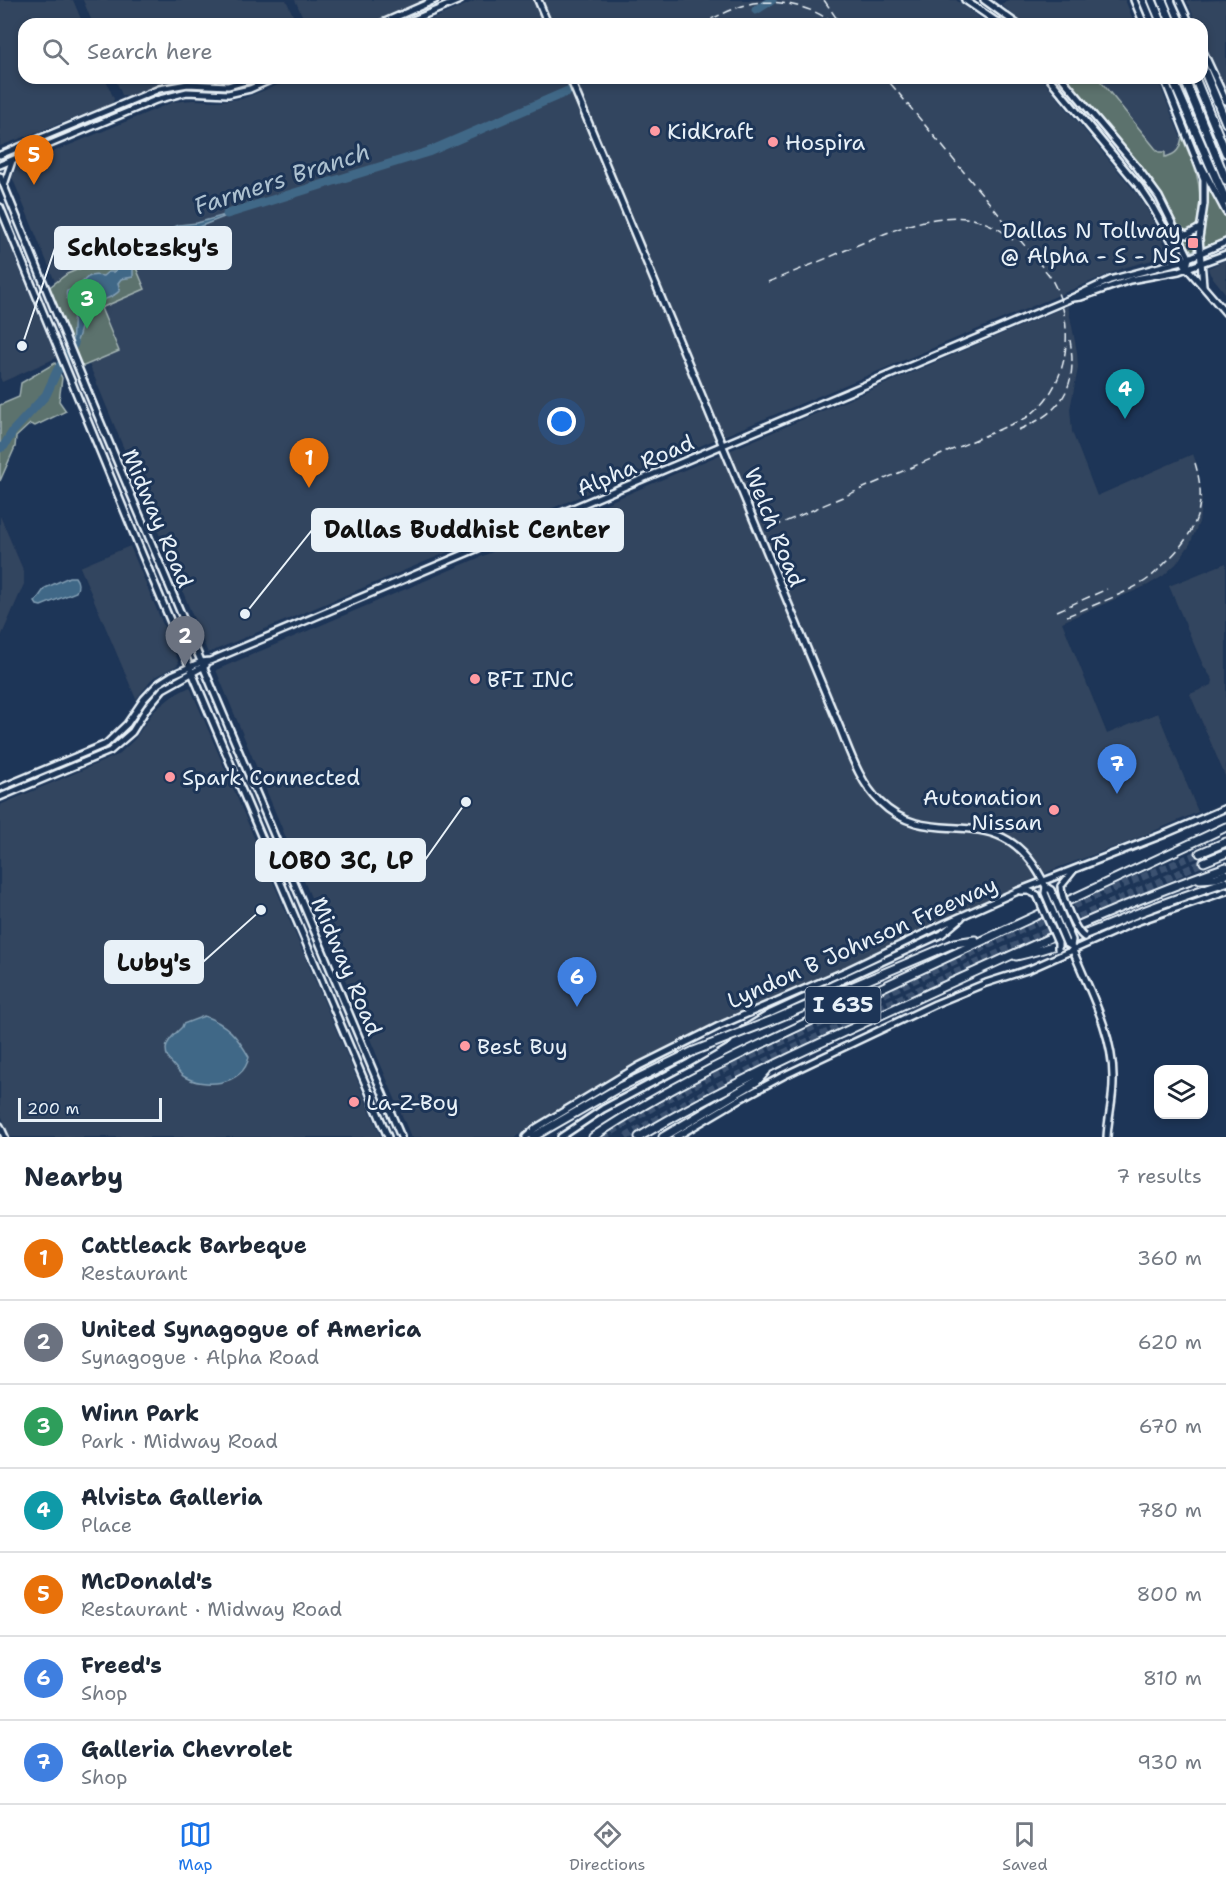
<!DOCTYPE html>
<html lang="en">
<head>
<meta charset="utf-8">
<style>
  :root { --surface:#fff; --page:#f2f2f3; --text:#1f2937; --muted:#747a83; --line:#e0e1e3; --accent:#1a73e8 }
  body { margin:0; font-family:"Shantell Sans",sans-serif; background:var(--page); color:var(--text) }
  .controls { position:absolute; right:18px; bottom:18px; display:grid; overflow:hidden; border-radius:12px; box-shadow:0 3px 9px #0003 }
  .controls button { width:54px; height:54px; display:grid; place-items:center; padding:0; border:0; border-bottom:2px solid var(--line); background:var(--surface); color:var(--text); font:30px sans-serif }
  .scale { position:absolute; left:18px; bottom:15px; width:144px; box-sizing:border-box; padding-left:6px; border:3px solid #e8f1f8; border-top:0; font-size:16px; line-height:21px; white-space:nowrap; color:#e8f1f8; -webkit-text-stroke:4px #1d3557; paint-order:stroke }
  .you { position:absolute; left:562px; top:422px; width:21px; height:21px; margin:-15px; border:4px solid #fff; border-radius:50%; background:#1a73e8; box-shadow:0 0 0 9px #1a73e833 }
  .badge { display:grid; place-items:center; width:39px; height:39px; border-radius:50%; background:var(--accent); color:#fff; font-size:20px; font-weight:700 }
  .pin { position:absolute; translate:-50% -50px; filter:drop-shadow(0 2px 3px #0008) }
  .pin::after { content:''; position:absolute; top:32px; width:21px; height:18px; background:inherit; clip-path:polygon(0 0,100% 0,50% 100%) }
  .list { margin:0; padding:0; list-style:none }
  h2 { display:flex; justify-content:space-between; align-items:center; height:78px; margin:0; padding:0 24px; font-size:26px }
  h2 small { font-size:20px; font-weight:400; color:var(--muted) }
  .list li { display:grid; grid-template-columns:39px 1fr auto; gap:18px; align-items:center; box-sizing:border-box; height:84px; padding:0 24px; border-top:2px solid var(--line) }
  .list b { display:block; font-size:22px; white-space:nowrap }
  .list p { margin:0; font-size:20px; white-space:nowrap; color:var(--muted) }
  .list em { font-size:20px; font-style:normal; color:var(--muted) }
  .icon { flex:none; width:33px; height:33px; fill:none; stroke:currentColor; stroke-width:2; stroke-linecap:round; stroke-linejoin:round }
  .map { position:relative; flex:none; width:1226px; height:1137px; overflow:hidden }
  .search { position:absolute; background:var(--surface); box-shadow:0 3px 9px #0003; left:18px; right:18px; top:18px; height:66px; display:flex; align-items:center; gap:15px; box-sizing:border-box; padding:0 21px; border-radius:18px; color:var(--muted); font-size:22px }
  .sheet { height:666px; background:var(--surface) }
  nav { display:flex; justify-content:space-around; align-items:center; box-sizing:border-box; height:84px; border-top:2px solid var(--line); background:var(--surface); font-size:16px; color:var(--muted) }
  nav a { display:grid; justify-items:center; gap:3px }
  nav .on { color:var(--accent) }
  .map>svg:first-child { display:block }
</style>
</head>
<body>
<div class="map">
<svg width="1226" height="1137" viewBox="0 0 1226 1137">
  <rect width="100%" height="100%" fill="#1d3557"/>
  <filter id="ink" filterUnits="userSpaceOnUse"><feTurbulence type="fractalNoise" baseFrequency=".0167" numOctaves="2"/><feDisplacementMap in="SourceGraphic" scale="12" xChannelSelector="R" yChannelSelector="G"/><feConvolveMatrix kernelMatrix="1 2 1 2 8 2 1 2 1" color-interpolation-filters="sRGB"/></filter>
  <g filter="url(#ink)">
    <!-- built -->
    <g fill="#33455e">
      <polygon points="0,0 73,0 83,24 24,24 24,78 105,78 114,99 112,104 0,146"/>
      <polygon points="83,0 286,0 297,24 93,24"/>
      <polygon points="295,0 426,0 368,24 306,24"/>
      <polygon points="477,0 956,0 988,24 421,24"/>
      <polygon points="1010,0 1125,0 1135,24 1024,24 1001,4"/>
      <polygon points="1226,0 1226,91 1202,35 1202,24 1197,24 1187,1"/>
      <polygon points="115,78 239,78 215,81 180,80 162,84 128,97 122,95"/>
      <polygon points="296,78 1041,78 1137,194 1148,211 1170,255 1123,268 208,653 12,177 17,167 173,102 193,100 217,101 242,99"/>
      <polygon points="1069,78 1157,78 1196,176 1162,191"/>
      <polygon points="0,222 56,358 2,382 0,377"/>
      <polygon points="1226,260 1226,294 1210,274 1208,268"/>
      <polygon points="1068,306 1077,352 1078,368 1070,409 1072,432 1097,496 1193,454 1198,468 1202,498 1199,522 1190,544 1176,564 1163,576 1148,585 1062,622 1107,734 1158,713 1198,812 1128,842 1054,869 854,964 727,1018 582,1095 516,1137 411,1137 216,670"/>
      <polygon points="0,516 24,572 24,584 0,639"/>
      <polygon points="130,546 179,663 176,666 154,677 136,699 80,567"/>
      <polygon points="1226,563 1226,778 1190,694 1212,685 1213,680 1203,665 1169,586"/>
      <polygon points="190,687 348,1058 381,1137 10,1137 0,1112 0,805 118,755 135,739 153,712 174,695"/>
    </g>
    <!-- green -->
    <g fill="#5c726d" stroke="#a2b2b2" stroke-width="1.5">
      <path d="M1067,78H1098L1155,148L1159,152H1165V157C1178,154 1180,148 1182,137C1193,162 1203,183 1199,212C1198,219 1198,224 1193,229L1187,231L1179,229L1154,183Z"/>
      <path d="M1207,180L1226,216V238L1204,247L1202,246C1204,224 1209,203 1207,180Z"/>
      <polygon points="1195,235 1195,249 1192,251 1180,237"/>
      <polygon points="118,253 121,260 134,263 145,289 101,308 119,351 79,368 47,289 67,274"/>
      <polygon points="55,363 62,378 59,401 66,411 35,426 30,424 16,437 15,447 0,481 0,405 19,397 21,383"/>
    </g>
    <!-- water -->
    <g fill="#406887" stroke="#839fb4" stroke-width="1.5">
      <path d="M239,211L143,249L130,258L127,265L133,268V277L121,279L118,283L120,290C112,301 96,298 88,310C80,322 81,338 72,351L74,306C69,303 65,298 67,291L73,289L77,290C85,278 88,273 103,276L108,272H114L119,265L121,255L126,253L134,244L179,225L197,223Z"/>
      <path d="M69,577H75C79,582 79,586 76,592L41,606L37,605L35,602L45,588Z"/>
      <path d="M204,1016C227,1024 237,1036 249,1057C243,1086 204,1089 183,1076C179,1073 177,1069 174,1066C170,1062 166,1055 166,1049C167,1040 176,1033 182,1027L183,1024Z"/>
    </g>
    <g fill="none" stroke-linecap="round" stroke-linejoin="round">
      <!-- river -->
      <g stroke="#406887" stroke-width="9">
        <polyline points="756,10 772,0"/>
        <polyline points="227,214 428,152 568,91"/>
        <polyline points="0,448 4,446 13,431 46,395 57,371 74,344"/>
      </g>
      <!-- highway-tunnel -->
      <g stroke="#3b516f" stroke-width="7" stroke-dasharray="7 3.5" stroke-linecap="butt">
        <polyline points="603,1137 667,1099 745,1059 1077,904 1200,853"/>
        <path d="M626,1137C703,1090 783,1053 864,1015C977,962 1090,912 1204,862"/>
      </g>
      <!-- secondary casing -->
      <g stroke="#e8f1f8" stroke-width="10">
        <g id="secondary">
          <polyline points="538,0 548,24"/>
          <polyline points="965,0 1000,24"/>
          <polyline points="984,0 1017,24"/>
          <polyline points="1134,0 1144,24"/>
          <polyline points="1179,0 1190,24"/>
          <polyline points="380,24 435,0"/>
          <polyline points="404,24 460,0"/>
          <polyline points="1202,49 1226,101"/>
          <path d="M570,78L835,716C848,745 857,780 880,802C934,856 1002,791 1046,887"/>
          <polyline points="1049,78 1139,186 1151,204 1187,268 1226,313"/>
          <polyline points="1062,78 1137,167 1159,197 1189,257 1187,268"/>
          <polyline points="1164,78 1204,179 1204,204 1199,238 1203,285"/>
          <polyline points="0,155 159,89 188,84 228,86 256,78"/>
          <polyline points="0,165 156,100 187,92 228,94 250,89 275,78"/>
          <polyline points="1202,167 1226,212"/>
          <polyline points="0,176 95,409 401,1137"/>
          <polyline points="4,185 12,161"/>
          <polyline points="0,207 143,556 388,1137"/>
          <polyline points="1175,230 1187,235 1200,228"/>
          <polyline points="1073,298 1081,297 1130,280 1179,271 1226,254"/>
          <polyline points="0,788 106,744 127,724 144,699 158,684 172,675 201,662 210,661 1072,298 1110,280 1182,261 1226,242"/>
          <polyline points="0,797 110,751 132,732 147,708 163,689 206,665"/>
          <polyline points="1061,886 1073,871"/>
          <polyline points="1021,891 1029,891 1037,895"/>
          <path d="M1072,948C1088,988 1113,1032 1113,1077C1114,1097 1108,1117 1107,1137"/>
          <polyline points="743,1030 771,1013 942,934 961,918"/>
          <polyline points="0,1126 5,1137"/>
          <polyline points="526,1137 536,1128 639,1066 719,1026 848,970 946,923 1018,891 1165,834 1226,808"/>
          <polyline points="561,1137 603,1109 689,1063 728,1040"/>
          <polyline points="676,1137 740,1099 783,1076 935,1004 986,983 1030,969 1136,922 1226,891"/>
        </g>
      </g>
      <!-- highway casing -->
      <g stroke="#e8f1f8" stroke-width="11">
        <g id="highway">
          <polyline points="1152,0 1162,24"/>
          <polyline points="1162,0 1172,24"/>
          <polyline points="1202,65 1226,123"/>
          <polyline points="1172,78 1226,201"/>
          <polyline points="1184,78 1226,180"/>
          <polyline points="1195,78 1226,153"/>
          <polyline points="1200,853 1226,842"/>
          <polyline points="1204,862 1226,853"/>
          <polyline points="1200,879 1216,878 1226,874"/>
          <path d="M1016,956C1058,947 1098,929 1138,913C1167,902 1197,891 1226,882"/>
          <polyline points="773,1020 955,943 975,940"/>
          <polyline points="533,1137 620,1087 694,1051"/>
          <path d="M593,1137C674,1083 763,1043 851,1002C975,943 1101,886 1226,827"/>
          <path d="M639,1137C728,1084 822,1042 916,999C1018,952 1120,904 1226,867"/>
          <polyline points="663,1137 757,1081 766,1071"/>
        </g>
      </g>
      <!-- secondary -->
      <use href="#secondary" stroke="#1d3557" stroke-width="5"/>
      <!-- highway -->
      <use href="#highway" stroke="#1d3557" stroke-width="7"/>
      <!-- rail -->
      <g stroke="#e8f1f8" stroke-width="1.5" stroke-dasharray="9 4.5" stroke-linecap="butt">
        <polyline points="824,0 839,22"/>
        <path d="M699,24C717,17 735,7 753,3C780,0 813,6 834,24"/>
        <path d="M768,282C797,271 825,259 853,247C903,226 965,196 1013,240"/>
        <path d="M1018,430C1062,412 1078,388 1070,340"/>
        <path d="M773,527L1026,418C1072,386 1077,320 1049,275L886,78"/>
        <polyline points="1057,611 1107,589"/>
        <path d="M1067,616C1091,606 1117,597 1140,584C1150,579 1157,571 1165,563C1196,533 1208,506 1195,463"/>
      </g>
      <!-- secondary-bridge casing -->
      <g stroke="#e8f1f8" stroke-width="10" stroke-linecap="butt">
        <g id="secondary-bridge">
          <path d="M1061,886C1061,897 1075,931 1084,937"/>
          <polyline points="1046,887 1051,890 1072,940 1071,946"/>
          <polyline points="1046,887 1045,893 1066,943 1071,946"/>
          <polyline points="1037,895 1058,943 1058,949"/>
        </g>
      </g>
      <!-- highway-bridge casing -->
      <g stroke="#e8f1f8" stroke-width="11" stroke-linecap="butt">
        <polyline id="highway-bridge" points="694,1051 773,1020"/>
      </g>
      <!-- secondary-bridge -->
      <use href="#secondary-bridge" stroke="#1d3557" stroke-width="5"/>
      <!-- highway-bridge -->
      <use href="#highway-bridge" stroke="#1d3557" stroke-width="7"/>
    </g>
  </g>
  <!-- markers -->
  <g fill="#ff9aa2" stroke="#1d3557" stroke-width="2">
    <circle cx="655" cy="131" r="6"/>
    <circle cx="773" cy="142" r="6"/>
    <rect x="1187" y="237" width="12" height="12" rx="3"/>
    <circle cx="475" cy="679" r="6"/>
    <circle cx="170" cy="777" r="6"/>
    <circle cx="1054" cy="810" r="6"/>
    <circle cx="465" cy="1046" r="6"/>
    <circle cx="354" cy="1102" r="6"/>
  </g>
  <g text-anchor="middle" stroke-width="6" stroke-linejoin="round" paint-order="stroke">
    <!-- shield labels -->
    <rect fill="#1d3557" stroke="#abb9c8" stroke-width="1.5" x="805.5" y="987" width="75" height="36" rx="4.5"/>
    <g font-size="21" font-weight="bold" fill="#e8f1f8">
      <text x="843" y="1012">I 635</text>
    </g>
    <!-- poi labels -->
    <g font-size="22" fill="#e8f1f8" stroke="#1d3557" text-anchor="start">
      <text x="667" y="139">KidKraft</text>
      <text x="785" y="150">Hospira</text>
      <text x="1181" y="238" text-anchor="end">Dallas N Tollway<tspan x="1181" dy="25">@ Alpha - S - NS</tspan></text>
      <text x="487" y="687">BFI INC</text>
      <text x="182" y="785">Spark Connected</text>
      <text x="1042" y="805" text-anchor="end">Autonation<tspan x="1042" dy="25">Nissan</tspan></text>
      <text x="477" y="1054">Best Buy</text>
      <text x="366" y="1110">La-Z-Boy</text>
    </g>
    <!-- street labels -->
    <g font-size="22" fill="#e8f1f8" stroke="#1d3557">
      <text transform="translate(635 465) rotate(-23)" y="8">Alpha Road</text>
      <text transform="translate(158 518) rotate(67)" y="8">Midway Road</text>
      <text transform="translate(775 527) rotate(68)" y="8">Welch Road</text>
      <text transform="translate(862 942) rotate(-24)" y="8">Lyndon B Johnson Freeway</text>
      <text transform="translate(347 966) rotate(67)" y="8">Midway Road</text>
    </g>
    <!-- water labels -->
    <g font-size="24" font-style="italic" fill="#adc1d0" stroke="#1d3557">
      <text transform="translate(282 179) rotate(-18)" y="8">Farmers Branch</text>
    </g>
  </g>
  <!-- callouts -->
  <path fill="none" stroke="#e8f1f8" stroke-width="2" d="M22 346L55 248M245 614L312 530M466 802L425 860M261 910L203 962"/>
  <g fill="#e8f1f8" stroke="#1d3557" stroke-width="2">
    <circle cx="22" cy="346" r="6"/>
    <circle cx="245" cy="614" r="6"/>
    <circle cx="466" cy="802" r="6"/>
    <circle cx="261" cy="910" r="6"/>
  </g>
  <g fill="#e8f1f8" stroke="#e8f1f8" stroke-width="2">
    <rect x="55" y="227" width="176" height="42" rx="6"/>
    <rect x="312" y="509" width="311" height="42" rx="6"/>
    <rect x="256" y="839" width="169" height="42" rx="6"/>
    <rect x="105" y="941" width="98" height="42" rx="6"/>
  </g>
  <g font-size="24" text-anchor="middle" font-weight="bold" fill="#111">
    <text x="143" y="256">Schlotzsky's</text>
    <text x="467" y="538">Dallas Buddhist Center</text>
    <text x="341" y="869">LOBO 3C, LP</text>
    <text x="154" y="971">Luby's</text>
  </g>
</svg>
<div class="controls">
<button><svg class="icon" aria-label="layers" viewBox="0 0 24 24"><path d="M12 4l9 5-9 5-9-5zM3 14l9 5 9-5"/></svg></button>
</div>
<div class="scale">200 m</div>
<div class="you"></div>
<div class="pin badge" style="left:309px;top:488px;background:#e8710a">1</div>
<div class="pin badge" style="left:185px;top:666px;background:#6b7280">2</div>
<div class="pin badge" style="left:87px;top:329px;background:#2e9e5b">3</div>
<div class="pin badge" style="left:1125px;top:419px;background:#0f9aa8">4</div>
<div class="pin badge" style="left:34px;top:185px;background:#e8710a">5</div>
<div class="pin badge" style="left:577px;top:1007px;background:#3f7fe0">6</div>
<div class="pin badge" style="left:1117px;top:794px;background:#3f7fe0">7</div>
<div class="search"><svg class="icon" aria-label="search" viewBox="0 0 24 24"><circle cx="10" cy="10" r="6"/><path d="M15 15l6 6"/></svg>Search here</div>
</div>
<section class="sheet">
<h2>Nearby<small>7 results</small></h2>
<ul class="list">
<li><span class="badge" style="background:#e8710a">1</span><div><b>Cattleack Barbeque</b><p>Restaurant</p></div><em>360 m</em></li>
<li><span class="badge" style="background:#6b7280">2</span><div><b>United Synagogue of America</b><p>Synagogue · Alpha Road</p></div><em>620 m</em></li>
<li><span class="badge" style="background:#2e9e5b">3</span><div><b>Winn Park</b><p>Park · Midway Road</p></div><em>670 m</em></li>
<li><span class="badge" style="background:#0f9aa8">4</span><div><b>Alvista Galleria</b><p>Place</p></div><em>780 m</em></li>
<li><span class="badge" style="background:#e8710a">5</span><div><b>McDonald's</b><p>Restaurant · Midway Road</p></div><em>800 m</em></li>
<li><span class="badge" style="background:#3f7fe0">6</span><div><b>Freed's</b><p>Shop</p></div><em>810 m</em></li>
<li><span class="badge" style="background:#3f7fe0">7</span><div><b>Galleria Chevrolet</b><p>Shop</p></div><em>930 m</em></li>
</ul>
</section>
<nav>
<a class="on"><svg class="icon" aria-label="map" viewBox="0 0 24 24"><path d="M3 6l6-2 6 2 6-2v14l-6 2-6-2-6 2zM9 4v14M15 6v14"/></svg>Map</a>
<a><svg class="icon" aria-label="directions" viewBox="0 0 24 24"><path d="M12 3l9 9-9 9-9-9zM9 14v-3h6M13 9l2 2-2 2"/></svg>Directions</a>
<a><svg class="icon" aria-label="saved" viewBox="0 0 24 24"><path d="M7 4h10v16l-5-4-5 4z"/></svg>Saved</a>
</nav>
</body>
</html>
